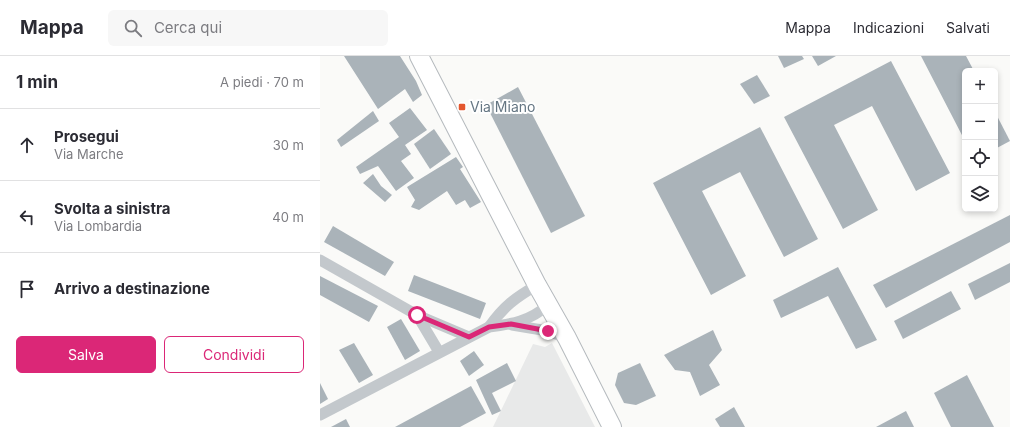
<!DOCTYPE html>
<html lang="it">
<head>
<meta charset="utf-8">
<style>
  :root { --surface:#fff; --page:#f7f7f7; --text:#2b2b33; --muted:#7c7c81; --line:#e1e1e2; --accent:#db2777 }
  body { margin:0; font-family:Inter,sans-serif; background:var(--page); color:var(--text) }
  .controls { position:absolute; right:12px; top:12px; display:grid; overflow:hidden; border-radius:6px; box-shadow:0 2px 6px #0003 }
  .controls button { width:36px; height:36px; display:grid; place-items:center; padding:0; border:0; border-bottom:1px solid var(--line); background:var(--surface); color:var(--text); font:20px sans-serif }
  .stop { position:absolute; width:12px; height:12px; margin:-9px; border:3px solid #db2777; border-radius:50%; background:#fff }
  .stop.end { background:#db2777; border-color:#fff; box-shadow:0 1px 4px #0008 }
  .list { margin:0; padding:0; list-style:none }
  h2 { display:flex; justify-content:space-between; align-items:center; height:52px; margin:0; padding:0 16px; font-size:17px }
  h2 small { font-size:13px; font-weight:400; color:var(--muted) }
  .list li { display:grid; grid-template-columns:26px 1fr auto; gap:12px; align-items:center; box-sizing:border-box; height:72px; padding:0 16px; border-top:1px solid var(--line) }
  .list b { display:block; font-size:15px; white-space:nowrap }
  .list p { margin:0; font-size:13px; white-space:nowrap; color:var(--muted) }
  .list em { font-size:13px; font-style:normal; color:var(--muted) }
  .actions { display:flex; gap:8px; padding:12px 16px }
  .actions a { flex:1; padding:9px 0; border:1px solid var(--accent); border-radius:6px; text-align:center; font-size:14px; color:var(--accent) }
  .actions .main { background:var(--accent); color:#fff }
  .icon { flex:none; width:22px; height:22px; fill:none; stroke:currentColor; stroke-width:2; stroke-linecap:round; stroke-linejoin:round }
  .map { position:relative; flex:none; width:690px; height:371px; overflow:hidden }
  header { display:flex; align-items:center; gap:24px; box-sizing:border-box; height:56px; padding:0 20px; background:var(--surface); border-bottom:1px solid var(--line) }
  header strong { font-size:19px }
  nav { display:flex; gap:22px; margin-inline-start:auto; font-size:14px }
  .search { width:280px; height:36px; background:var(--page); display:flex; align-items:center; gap:10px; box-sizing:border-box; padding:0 14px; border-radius:6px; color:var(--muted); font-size:15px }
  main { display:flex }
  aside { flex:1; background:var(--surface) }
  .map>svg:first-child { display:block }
</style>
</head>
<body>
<header>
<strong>Mappa</strong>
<div class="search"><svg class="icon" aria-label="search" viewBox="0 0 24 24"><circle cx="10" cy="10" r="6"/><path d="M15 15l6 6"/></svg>Cerca qui</div>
<nav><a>Mappa</a><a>Indicazioni</a><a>Salvati</a></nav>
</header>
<main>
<aside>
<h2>1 min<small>A piedi · 70 m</small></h2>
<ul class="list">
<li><svg class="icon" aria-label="ahead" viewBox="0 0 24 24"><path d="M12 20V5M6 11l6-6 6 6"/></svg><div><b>Prosegui</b><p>Via Marche</p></div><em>30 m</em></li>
<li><svg class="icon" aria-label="left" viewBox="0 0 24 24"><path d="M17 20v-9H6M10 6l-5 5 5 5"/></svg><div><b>Svolta a sinistra</b><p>Via Lombardia</p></div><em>40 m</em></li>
<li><svg class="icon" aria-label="arrive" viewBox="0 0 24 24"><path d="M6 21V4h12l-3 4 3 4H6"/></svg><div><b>Arrivo a destinazione</b></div></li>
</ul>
<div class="actions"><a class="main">Salva</a><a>Condividi</a></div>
</aside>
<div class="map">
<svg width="690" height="371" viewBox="0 0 690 371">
  <rect width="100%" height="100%" fill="#fafaf8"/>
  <!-- built -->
  <polygon fill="#e8e9e9" points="232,287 275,371 173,371 213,288 225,291"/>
  <!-- building -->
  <g fill="#aab3b9">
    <polygon points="24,0 80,0 96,25 102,39 93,46 85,33 58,53"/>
    <polygon points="458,0 482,0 484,3 464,12"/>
    <polygon points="492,0 516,0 498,10"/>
    <polygon points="601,0 646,0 654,15 645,15 645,85"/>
    <polygon points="571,5 630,117 596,135 552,50 514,69 558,154 523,173 464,61"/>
    <polygon points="437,19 450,40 434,48 420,28"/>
    <polygon points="198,31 265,160 231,177 166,49"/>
    <polygon points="90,52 107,74 85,89 91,98 81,105 94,122 76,135 58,110 40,118 36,111 79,81 69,67"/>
    <polygon points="53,55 59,65 21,91 17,84"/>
    <polygon points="675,56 690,85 675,93"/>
    <polygon points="440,71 498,183 464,201 420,116 382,135 426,220 391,239 333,127"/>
    <polygon points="114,73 131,98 110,113 94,88"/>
    <polygon points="136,101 143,111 140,113 161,146 150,152 145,144 136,149 127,135 99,154 91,151 95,144 87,131"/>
    <polygon points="53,118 61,130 72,139 65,146 43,127"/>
    <polygon points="690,159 690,186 566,252 553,229"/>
    <polygon points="13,170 74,206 65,220 4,186"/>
    <polygon points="690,207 690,226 655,244 648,228"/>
    <polygon points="518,211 557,284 536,293 508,240 461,262 453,244"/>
    <polygon points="94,219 166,247 160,263 88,235"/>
    <polygon points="0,220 58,250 49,266 0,239"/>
    <polygon points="631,235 641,253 583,283 574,265"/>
    <polygon points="81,263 100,295 85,304 67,271"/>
    <polygon points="393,274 402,294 389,309 400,329 380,340 370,316 355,314 344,299"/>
    <polygon points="34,287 53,319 39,327 19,294"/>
    <polygon points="154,295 164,309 149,320 140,305"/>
    <polygon points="187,307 196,325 172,337 181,355 172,359 156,324"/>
    <polygon points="320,307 336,340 316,349 304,347 295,329 298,317"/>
    <polygon points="647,319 674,371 631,371 614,337"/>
    <polygon points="0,327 8,343 0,348"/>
    <polygon points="151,330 166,357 140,371 75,371"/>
    <polygon points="414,351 425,371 400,371 395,363"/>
    <polygon points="586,355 594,371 556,371"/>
    <polygon points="26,363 30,371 11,371"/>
  </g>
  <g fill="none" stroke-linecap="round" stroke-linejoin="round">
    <!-- primary casing -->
    <g stroke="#b5babe" stroke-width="20">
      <polyline id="primary" points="99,0 217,229 247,282 292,371"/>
    </g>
    <!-- minor -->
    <g stroke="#c3c8cc" stroke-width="11">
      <polyline points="0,204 97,259 119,296"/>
      <polyline points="97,259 149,281"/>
      <polyline points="192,269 228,275 247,282"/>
      <path d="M169,271C184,250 195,242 217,229"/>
      <path d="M0,359L169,271C192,268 210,265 228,249"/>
    </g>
    <!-- primary -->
    <use href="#primary" stroke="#fff" stroke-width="18"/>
  </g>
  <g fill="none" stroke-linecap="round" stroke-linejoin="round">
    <!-- route -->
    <polyline stroke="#db2777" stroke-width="5" points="97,259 149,281 169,271 191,268 228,275"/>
  </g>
  <!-- markers -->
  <rect fill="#e4572e" stroke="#fff" stroke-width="1.5" x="138" y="47" width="8" height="8" rx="2"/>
  <g text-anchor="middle" stroke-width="4" stroke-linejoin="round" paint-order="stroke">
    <!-- poi labels -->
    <g font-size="14" fill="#657683" stroke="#fff" text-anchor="start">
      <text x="150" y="56">Via Miano</text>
    </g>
  </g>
</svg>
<div class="controls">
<button>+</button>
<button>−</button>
<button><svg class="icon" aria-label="locate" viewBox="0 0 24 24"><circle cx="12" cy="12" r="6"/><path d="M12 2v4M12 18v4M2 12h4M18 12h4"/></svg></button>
<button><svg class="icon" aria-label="layers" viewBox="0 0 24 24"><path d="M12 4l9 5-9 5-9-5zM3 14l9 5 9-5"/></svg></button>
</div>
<div class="stop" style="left:97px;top:259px"></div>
<div class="stop end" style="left:228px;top:275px"></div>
</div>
</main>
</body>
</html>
